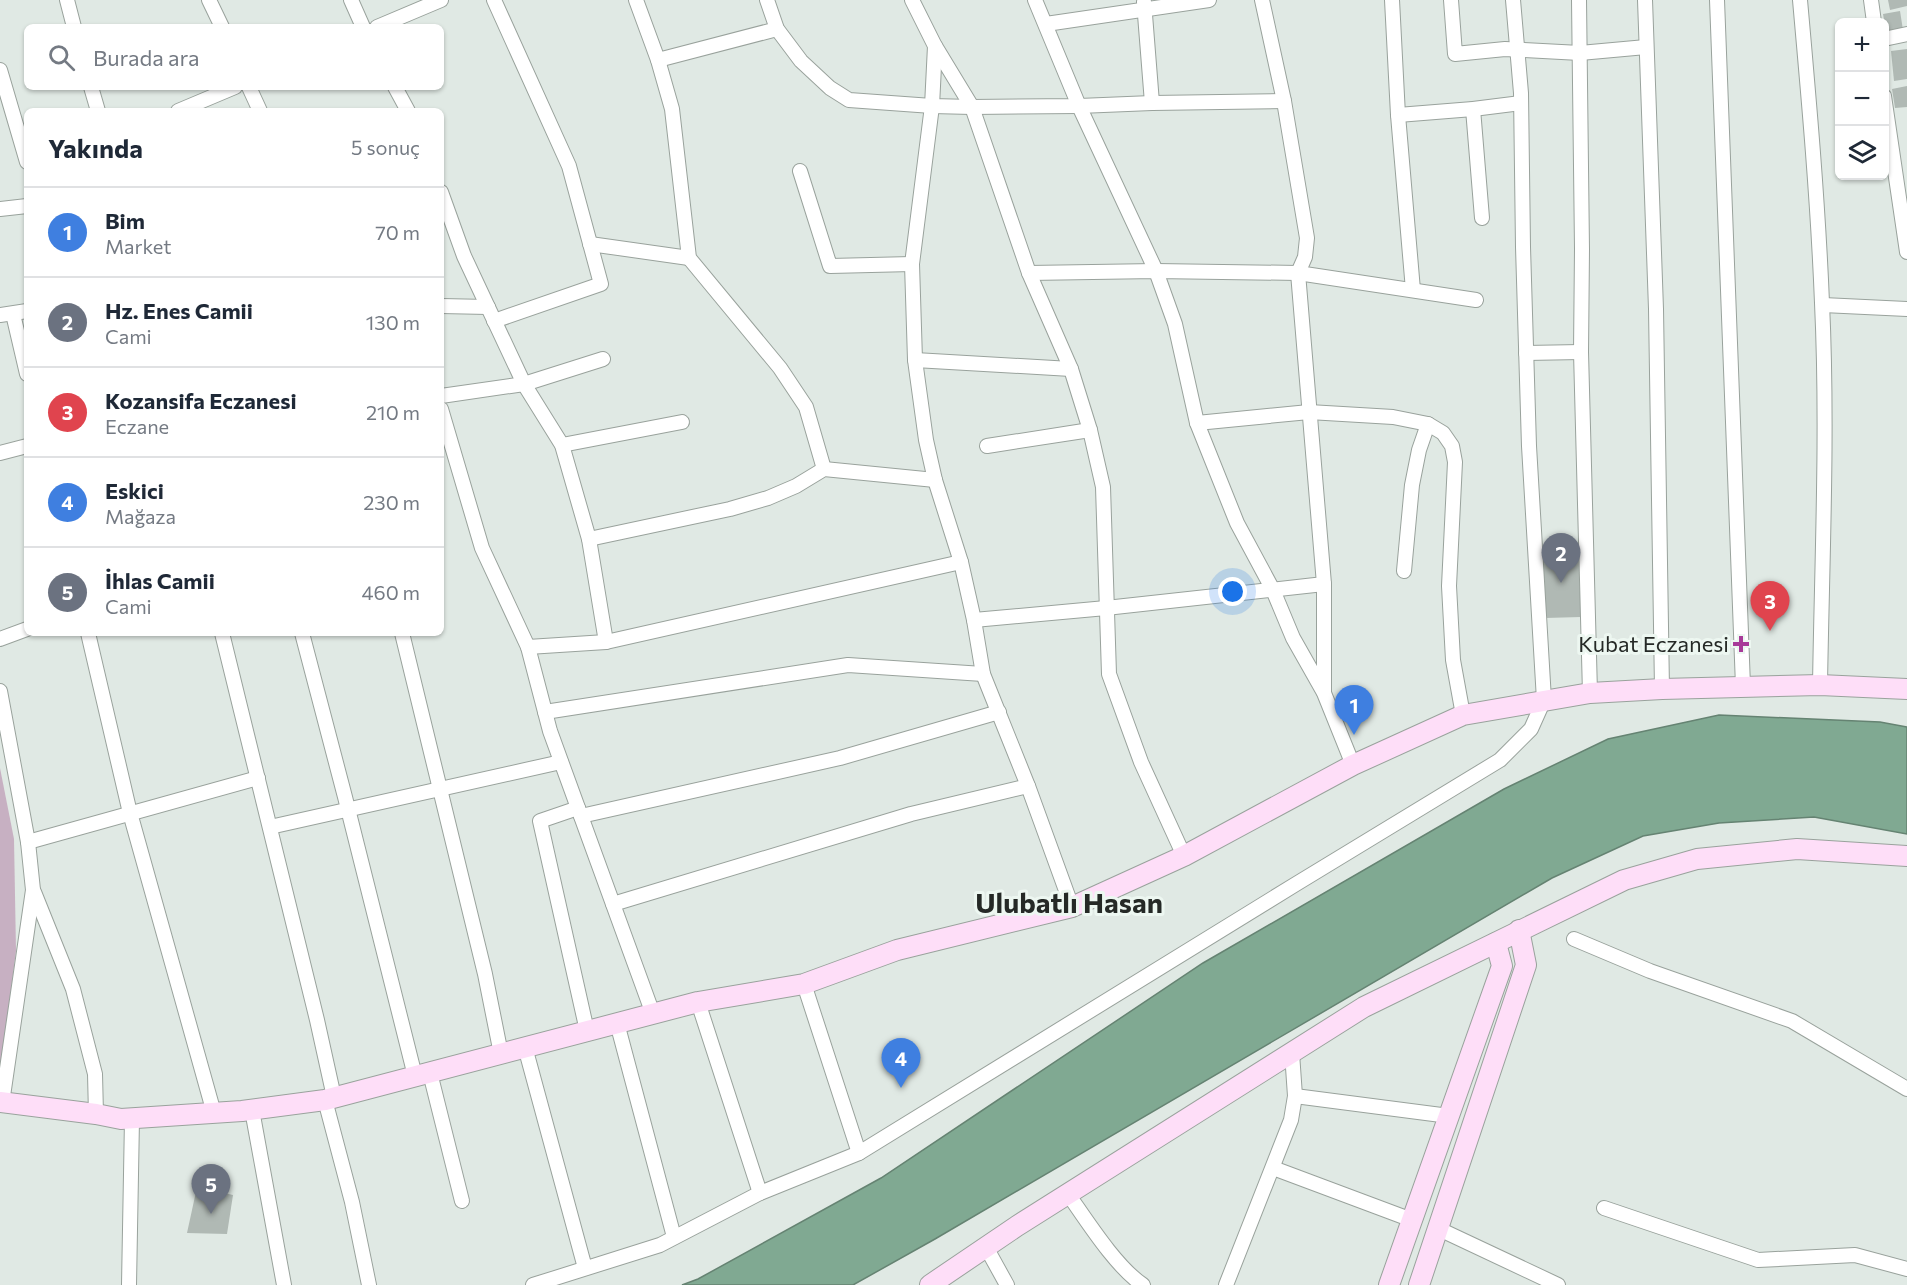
<!DOCTYPE html>
<html lang="tr">
<head>
<meta charset="utf-8">
<style>
  :root { --surface:#fff; --page:#f2f2f3; --text:#1f2937; --muted:#747a83; --line:#e0e1e3; --accent:#a83a99 }
  body { margin:0; font-family:Commissioner,sans-serif; background:var(--page); color:var(--text) }
  .controls { position:absolute; right:18px; top:18px; display:grid; overflow:hidden; border-radius:9px; box-shadow:0 2px 4px #0004 }
  .controls button { width:54px; height:54px; display:grid; place-items:center; padding:0; border:0; border-bottom:2px solid var(--line); background:var(--surface); color:var(--text); font:30px sans-serif }
  .you { position:absolute; left:1233px; top:592px; width:21px; height:21px; margin:-15px; border:4px solid #fff; border-radius:50%; background:#1a73e8; box-shadow:0 0 0 9px #1a73e833 }
  .badge { display:grid; place-items:center; width:39px; height:39px; border-radius:50%; background:var(--accent); color:#fff; font-size:20px; font-weight:700 }
  .pin { position:absolute; translate:-50% -50px; filter:drop-shadow(0 2px 3px #0008) }
  .pin::after { content:''; position:absolute; top:32px; width:21px; height:18px; background:inherit; clip-path:polygon(0 0,100% 0,50% 100%) }
  .list { margin:0; padding:0; list-style:none }
  h2 { display:flex; justify-content:space-between; align-items:center; height:78px; margin:0; padding:0 24px; font-size:26px }
  h2 small { font-size:20px; font-weight:400; color:var(--muted) }
  .list li { display:grid; grid-template-columns:39px 1fr auto; gap:18px; align-items:center; box-sizing:border-box; height:90px; padding:0 24px; border-top:2px solid var(--line) }
  .list b { display:block; font-size:22px; white-space:nowrap }
  .list p { margin:0; font-size:20px; white-space:nowrap; color:var(--muted) }
  .list em { font-size:20px; font-style:normal; color:var(--muted) }
  .icon { flex:none; width:33px; height:33px; fill:none; stroke:currentColor; stroke-width:2; stroke-linecap:round; stroke-linejoin:round }
  .map { position:relative; flex:none; width:1907px; height:1285px; overflow:hidden }
  .search { position:absolute; background:var(--surface); box-shadow:0 2px 4px #0004; left:24px; top:24px; width:420px; height:66px; display:flex; align-items:center; gap:15px; box-sizing:border-box; padding:0 21px; border-radius:9px; color:var(--muted); font-size:22px }
  .panel { position:absolute; background:var(--surface); box-shadow:0 2px 4px #0004; left:24px; top:108px; width:420px; height:528px; border-radius:9px }
  .map>svg:first-child { display:block }
</style>
</head>
<body>
<div class="map">
<svg width="1907" height="1285" viewBox="0 0 1907 1285">
  <rect width="100%" height="100%" fill="#e0e9e4"/>
  <!-- green -->
  <polygon fill="#c7b0c2" points="0,768 14,839 16,951 0,1074"/>
  <!-- water -->
  <polygon fill="#80a992" stroke="#658372" stroke-width="1.5" points="1719,715 1880,722 1907,727 1907,834 1814,817 1719,823 1643,836 1552,878 935,1239 853,1285 682,1285 698,1279 881,1178 1203,963 1504,789 1608,739"/>
  <!-- building -->
  <g fill="#b0b9b4">
    <polygon points="1888,0 1907,0 1907,6 1890,10"/>
    <polygon points="1900,11 1903,30 1886,32 1883,14"/>
    <polygon points="1907,49 1907,79 1894,81 1891,51"/>
    <polygon points="1907,86 1907,107 1895,108 1892,89"/>
    <polygon points="1578,548 1581,617 1545,618 1542,549"/>
    <polygon points="197,1187 233,1195 227,1234 187,1233"/>
  </g>
  <g fill="none" stroke-linecap="round" stroke-linejoin="round">
    <!-- minor casing -->
    <g stroke="#99a29c" stroke-width="16">
      <g id="minor">
        <polyline points="67,0 74,27"/>
        <polyline points="209,0 222,27"/>
        <polyline points="351,0 363,27"/>
        <polyline points="494,0 569,166 601,284 494,321"/>
        <polyline points="636,0 658,60 672,109 689,258 780,368 806,407 824,469"/>
        <polyline points="767,0 777,29 801,61 830,88 849,100 932,106 972,107 1079,106 1152,103 1284,101"/>
        <polyline points="912,0 935,46 932,106 912,264 915,360 926,440 935,480 961,562 974,620 983,674 1028,786 1072,907"/>
        <polyline points="1035,0 1079,106 1156,271 1175,324 1197,423 1237,523 1273,590 1293,638 1323,691"/>
        <polyline points="1262,0 1284,101 1307,238 1305,257 1298,273 1324,584 1324,693 1353,765"/>
        <polyline points="1392,0 1398,115 1413,290"/>
        <polyline points="1451,0 1455,54 1505,49 1580,53 1646,47"/>
        <polyline points="1579,0 1582,249 1581,352 1590,693"/>
        <polyline points="1645,0 1656,309 1662,689"/>
        <polyline points="1717,0 1743,686"/>
        <path d="M1800,0C1809,101 1818,202 1822,303C1828,430 1822,558 1820,685"/>
        <polyline points="1871,0 1874,22"/>
        <polyline points="1144,2 1152,103"/>
        <polyline points="1046,24 1209,0"/>
        <polyline points="377,27 441,0"/>
        <polyline points="1884,39 1907,34"/>
        <polyline points="935,46 972,107 1029,273 1071,369 1090,430 1103,487 1109,674 1141,762 1184,856"/>
        <polyline points="658,60 777,29"/>
        <polyline points="0,70 27,162"/>
        <polyline points="91,87 98,111"/>
        <polyline points="249,87 260,111"/>
        <polyline points="395,87 408,111"/>
        <polyline points="1884,96 1907,252"/>
        <polyline points="1473,109 1482,218"/>
        <polyline points="178,111 235,87"/>
        <polyline points="1398,115 1473,109 1521,103"/>
        <polyline points="800,171 830,266 912,264"/>
        <polyline points="441,192 464,256 524,384 562,445 589,539 606,642"/>
        <polyline points="0,209 27,206"/>
        <polyline points="590,244 689,258"/>
        <polyline points="1029,273 1156,271 1298,273 1476,300"/>
        <polyline points="1823,305 1907,309"/>
        <polyline points="441,306 488,307"/>
        <polyline points="13,314 27,374"/>
        <polyline points="0,315 27,311"/>
        <polyline points="1526,353 1581,352"/>
        <polyline points="915,360 1071,369"/>
        <polyline points="441,396 524,384 603,359"/>
        <polyline points="441,409 482,548 528,647 550,731 653,1014"/>
        <polyline points="1197,423 1309,412 1393,417 1428,424 1443,433 1452,446 1455,462 1449,586 1453,660 1463,715"/>
        <polyline points="562,445 682,422"/>
        <polyline points="987,446 1090,430"/>
        <polyline points="0,453 27,446"/>
        <polyline points="589,539 730,509 768,498 796,486 824,469 935,480"/>
        <polyline points="1404,571 1412,485 1419,450 1428,424"/>
        <polyline points="974,620 1106,608 1324,584"/>
        <polyline points="88,633 130,813 214,1113"/>
        <polyline points="222,633 317,1020 334,1097"/>
        <polyline points="302,633 345,797 415,1076"/>
        <polyline points="402,633 485,974 501,1054"/>
        <polyline points="0,639 27,629"/>
        <polyline points="528,647 606,642 961,562"/>
        <polyline points="0,691 28,842 33,890 2,1103"/>
        <polyline points="545,712 848,665 983,674"/>
        <polyline points="578,808 540,821 587,1031"/>
        <polyline points="581,816 840,758 999,712"/>
        <polyline points="270,827 561,762"/>
        <polyline points="28,842 258,778"/>
        <polyline points="34,892 73,989 95,1074 96,1114"/>
        <polyline points="613,904 911,814 1028,786"/>
        <polyline points="1574,939 1650,971 1792,1021 1907,1089"/>
        <polyline points="804,984 859,1153"/>
        <polyline points="698,1002 760,1193"/>
        <polyline points="617,1023 674,1237"/>
        <polyline points="525,1047 585,1268"/>
        <polyline points="430,1073 462,1201"/>
        <polyline points="1295,1096 1449,1116"/>
        <polyline points="325,1100 352,1202 369,1285"/>
        <polyline points="252,1110 284,1285"/>
        <polyline points="1273,1168 1412,1220"/>
        <path d="M1068,1194C1087,1221 1116,1267 1143,1285"/>
        <polyline points="1604,1208 1758,1260 1855,1255 1907,1269"/>
        <polyline points="1439,1229 1558,1285"/>
        <polyline points="986,1247 1007,1285"/>
        <polyline points="129,1285 132,1119"/>
        <polyline points="533,1285 660,1245 760,1193 859,1153 1296,884 1500,760 1531,729 1544,700 1529,446 1523,247 1521,93 1513,0"/>
        <polyline points="1226,1285 1291,1120 1295,1096 1292,1053"/>
      </g>
    </g>
    <!-- secondary casing -->
    <g stroke="#99a29c" stroke-width="22">
      <g id="secondary">
        <polyline points="0,1102 96,1114 121,1119 242,1111 325,1100 698,1002 804,984 897,950 1072,907 1184,856 1353,765 1463,715 1590,693 1662,689 1820,685 1907,689"/>
        <polyline points="930,1285 1017,1226 1364,1007 1624,880 1697,859 1797,849 1907,856"/>
        <polyline points="1389,1285 1502,966 1496,943"/>
        <polyline points="1419,1285 1526,965 1519,930"/>
      </g>
    </g>
    <!-- minor -->
    <use href="#minor" stroke="#fff" stroke-width="14"/>
    <!-- secondary -->
    <use href="#secondary" stroke="#fedef8" stroke-width="20"/>
  </g>
  <!-- markers -->
  <path fill="#a83a99" stroke="#edf7f1" stroke-width="2" d="M1738 635h6v6h6v6h-6v6h-6v-6h-6v-6h6z"/>
  <g text-anchor="middle" stroke-width="6" stroke-linejoin="round" paint-order="stroke">
    <!-- poi labels -->
    <g font-size="22" fill="#252926" stroke="#edf7f1" text-anchor="end">
      <text x="1729" y="652">Kubat Eczanesi</text>
    </g>
    <!-- district labels -->
    <g font-size="28" font-weight="bold" fill="#252926" stroke="#edf7f1">
      <text x="1069" y="913">Ulubatlı Hasan</text>
    </g>
  </g>
</svg>
<div class="controls">
<button>+</button>
<button>−</button>
<button><svg class="icon" aria-label="layers" viewBox="0 0 24 24"><path d="M12 4l9 5-9 5-9-5zM3 14l9 5 9-5"/></svg></button>
</div>
<div class="you"></div>
<div class="pin badge" style="left:1354px;top:735px;background:#3f7fe0">1</div>
<div class="pin badge" style="left:1561px;top:583px;background:#6b7280">2</div>
<div class="pin badge" style="left:1770px;top:631px;background:#e0444e">3</div>
<div class="pin badge" style="left:901px;top:1088px;background:#3f7fe0">4</div>
<div class="pin badge" style="left:211px;top:1214px;background:#6b7280">5</div>
<div class="search"><svg class="icon" aria-label="search" viewBox="0 0 24 24"><circle cx="10" cy="10" r="6"/><path d="M15 15l6 6"/></svg>Burada ara</div>
<section class="panel">
<h2>Yakında<small>5 sonuç</small></h2>
<ul class="list">
<li><span class="badge" style="background:#3f7fe0">1</span><div><b>Bim</b><p>Market</p></div><em>70 m</em></li>
<li><span class="badge" style="background:#6b7280">2</span><div><b>Hz. Enes Camii</b><p>Cami</p></div><em>130 m</em></li>
<li><span class="badge" style="background:#e0444e">3</span><div><b>Kozansifa Eczanesi</b><p>Eczane</p></div><em>210 m</em></li>
<li><span class="badge" style="background:#3f7fe0">4</span><div><b>Eskici</b><p>Mağaza</p></div><em>230 m</em></li>
<li><span class="badge" style="background:#6b7280">5</span><div><b>İhlas Camii</b><p>Cami</p></div><em>460 m</em></li>
</ul>
</section>
</div>
</body>
</html>
